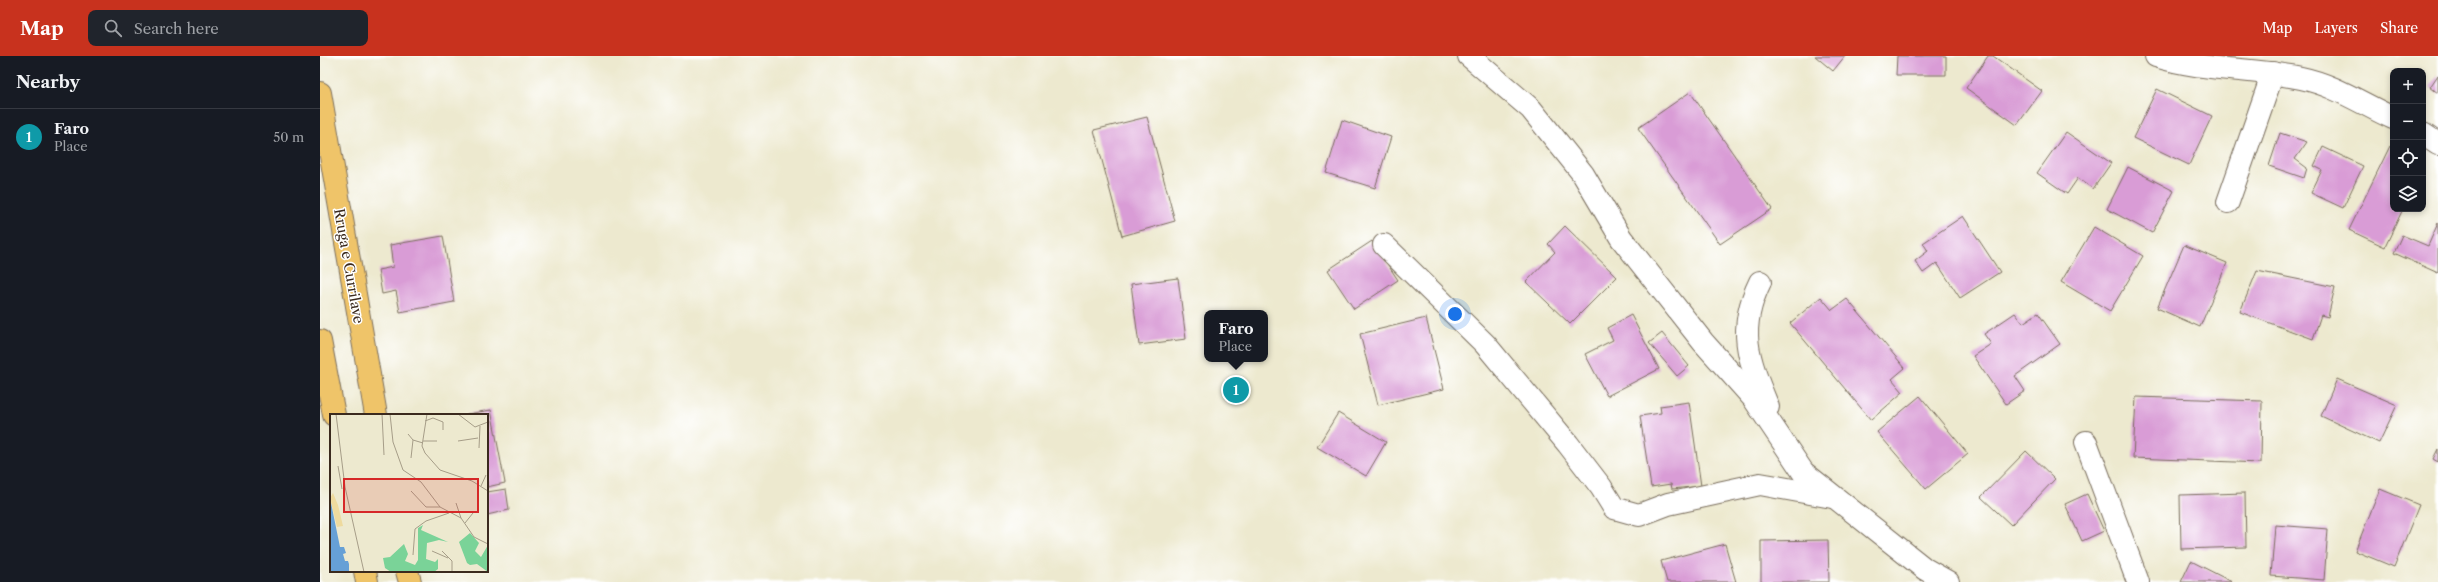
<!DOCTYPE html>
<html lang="en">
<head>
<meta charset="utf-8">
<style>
  :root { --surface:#171b24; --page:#20242c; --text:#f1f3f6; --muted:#9ea1a6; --line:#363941; --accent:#c8321e }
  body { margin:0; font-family:"Libre Caslon Text",serif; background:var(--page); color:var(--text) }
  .controls { position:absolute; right:12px; top:12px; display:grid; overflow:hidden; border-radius:8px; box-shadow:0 2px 6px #0003 }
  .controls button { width:36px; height:36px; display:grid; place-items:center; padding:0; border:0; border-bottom:1px solid var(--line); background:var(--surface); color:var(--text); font:20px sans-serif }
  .you { position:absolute; left:1135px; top:258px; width:14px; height:14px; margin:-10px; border:3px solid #fff; border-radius:50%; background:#1a73e8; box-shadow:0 0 0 6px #1a73e833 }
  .badge { display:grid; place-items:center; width:26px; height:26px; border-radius:50%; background:var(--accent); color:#fff; font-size:13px; font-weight:700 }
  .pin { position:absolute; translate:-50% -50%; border:2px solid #fff; box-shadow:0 1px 4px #0006 }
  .popup { position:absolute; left:884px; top:254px; width:64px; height:52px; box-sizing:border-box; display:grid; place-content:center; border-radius:8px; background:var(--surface); filter:drop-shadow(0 1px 3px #0005); font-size:13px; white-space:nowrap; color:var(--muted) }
  .popup b { font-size:15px; color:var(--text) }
  .popup::after { content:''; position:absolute; left:50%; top:100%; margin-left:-8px; border:8px solid transparent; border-top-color:var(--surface) }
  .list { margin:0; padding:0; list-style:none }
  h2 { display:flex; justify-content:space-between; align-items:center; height:52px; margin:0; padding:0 16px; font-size:17px }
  h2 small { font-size:13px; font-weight:400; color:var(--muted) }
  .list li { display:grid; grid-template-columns:26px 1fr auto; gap:12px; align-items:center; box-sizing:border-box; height:56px; padding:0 16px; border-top:1px solid var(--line) }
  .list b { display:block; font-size:15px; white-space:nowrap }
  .list p { margin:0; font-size:13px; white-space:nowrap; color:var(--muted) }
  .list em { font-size:13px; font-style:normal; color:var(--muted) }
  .icon { flex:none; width:22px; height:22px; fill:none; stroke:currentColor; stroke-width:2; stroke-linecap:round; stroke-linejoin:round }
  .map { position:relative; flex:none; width:2118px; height:526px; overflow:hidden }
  header { display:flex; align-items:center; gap:24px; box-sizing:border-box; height:56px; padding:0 20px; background:var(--accent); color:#fff }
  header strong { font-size:19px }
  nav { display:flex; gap:22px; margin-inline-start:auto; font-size:14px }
  .search { width:280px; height:36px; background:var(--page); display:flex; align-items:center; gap:10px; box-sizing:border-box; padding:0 14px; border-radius:8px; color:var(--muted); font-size:15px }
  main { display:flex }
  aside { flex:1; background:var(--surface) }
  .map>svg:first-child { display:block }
</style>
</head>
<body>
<header>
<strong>Map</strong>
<div class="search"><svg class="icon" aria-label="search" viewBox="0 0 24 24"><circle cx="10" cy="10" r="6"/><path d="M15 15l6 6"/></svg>Search here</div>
<nav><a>Map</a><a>Layers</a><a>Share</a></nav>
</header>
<main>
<aside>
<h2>Nearby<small></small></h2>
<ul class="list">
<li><span class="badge" style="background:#0f9aa8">1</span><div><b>Faro</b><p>Place</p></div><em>50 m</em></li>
</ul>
</aside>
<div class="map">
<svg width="2118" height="526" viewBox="0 0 2118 526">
  <rect width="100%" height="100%" fill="#fff"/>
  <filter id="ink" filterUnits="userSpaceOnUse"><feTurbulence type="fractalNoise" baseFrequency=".025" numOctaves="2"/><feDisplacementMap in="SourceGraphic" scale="8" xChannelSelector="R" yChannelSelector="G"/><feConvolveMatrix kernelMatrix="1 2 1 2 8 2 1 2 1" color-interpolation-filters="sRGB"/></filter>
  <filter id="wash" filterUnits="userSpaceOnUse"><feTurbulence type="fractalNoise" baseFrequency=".012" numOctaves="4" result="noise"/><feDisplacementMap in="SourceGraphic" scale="16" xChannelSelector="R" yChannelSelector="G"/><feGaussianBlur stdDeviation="0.9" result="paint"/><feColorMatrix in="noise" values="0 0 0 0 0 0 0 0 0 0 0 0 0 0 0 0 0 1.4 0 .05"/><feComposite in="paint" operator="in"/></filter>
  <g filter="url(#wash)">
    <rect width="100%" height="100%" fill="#ede9cf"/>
    <g id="blocks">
      <!-- building -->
      <g fill="#d99cd6">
        <polygon points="1495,0 1525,0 1513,15"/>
        <polygon points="1577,0 1626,0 1626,19 1576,19"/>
        <polygon points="1668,0 1673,0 1722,35 1697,69 1646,32"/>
        <polygon points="2118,19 2118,37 2110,31"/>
        <polygon points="1837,33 1892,60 1869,109 1813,82"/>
        <polygon points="1370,36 1452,153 1400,188 1318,72"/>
        <polygon points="827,61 855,165 802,180 774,74"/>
        <polygon points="1022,64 1071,81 1055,132 1006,117"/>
        <polygon points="1746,76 1791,107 1773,133 1758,122 1747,138 1717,117"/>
        <polygon points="1960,77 1987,86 1975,103 1987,112 1984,122 1949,110"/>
        <polygon points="2070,90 2073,92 2073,153 2083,153 2065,191 2029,174"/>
        <polygon points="2003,91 2043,110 2023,152 1991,137 2002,114 1994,110"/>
        <polygon points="1808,111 1854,135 1832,177 1787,153"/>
        <polygon points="1643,160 1680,216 1640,242 1617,207 1603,217 1595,205 1608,195 1603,187"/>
        <polygon points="2118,167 2118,217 2074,197 2082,179 2108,190"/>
        <polygon points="1245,170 1297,221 1250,268 1206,226 1235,196 1228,188"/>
        <polygon points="1774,171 1823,200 1790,255 1741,226"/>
        <polygon points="123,180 134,246 80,256 76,235 62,238 58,214 73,211 70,189"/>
        <polygon points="1052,185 1078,224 1034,253 1008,214"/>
        <polygon points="1864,189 1907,207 1880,271 1837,252"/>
        <polygon points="1937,215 2015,231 2008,261 2001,259 1993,283 1920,256"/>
        <polygon points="858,222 866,283 819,289 811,228"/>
        <polygon points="1501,241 1512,254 1527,243 1585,312 1572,323 1583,336 1551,364 1470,267"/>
        <polygon points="1695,257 1703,267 1718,257 1740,288 1695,320 1705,335 1686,348 1653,300 1671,288 1664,278"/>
        <polygon points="1311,259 1339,313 1287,340 1265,298 1293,284 1287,272"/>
        <polygon points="1106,262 1124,333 1058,349 1040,278"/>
        <polygon points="1342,277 1369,310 1357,320 1329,287"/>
        <polygon points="911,322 928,334 919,346 903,335"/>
        <polygon points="2017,323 2077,349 2059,387 2001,360"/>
        <polygon points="1600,340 1648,398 1606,433 1557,376"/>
        <polygon points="1816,341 1942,345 1941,407 1813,402"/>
        <polygon points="1369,346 1381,430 1352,433 1351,428 1331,431 1320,360 1341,357 1340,350"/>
        <polygon points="171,354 185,427 167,431 167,359 147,358"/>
        <polygon points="1018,357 1066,386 1046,420 997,391"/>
        <polygon points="2118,393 2118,406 2113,403"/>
        <polygon points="1706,395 1735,423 1691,469 1661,441"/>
        <polygon points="186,433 189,454 167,459 167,436"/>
        <polygon points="2060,433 2099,449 2074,511 2035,495"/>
        <polygon points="1925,437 1926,491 1861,493 1860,439"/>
        <polygon points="1767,438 1784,475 1762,485 1745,448"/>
        <polygon points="1955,469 2008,473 2004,524 1951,520"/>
        <polygon points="1508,484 1509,526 1441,526 1441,485"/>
        <polygon points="1405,488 1416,526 1347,526 1341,505"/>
        <polygon points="1871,505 1912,526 1861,526"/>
      </g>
    </g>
  </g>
  <g filter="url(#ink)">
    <use href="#blocks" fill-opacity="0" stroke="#796d5c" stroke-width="1"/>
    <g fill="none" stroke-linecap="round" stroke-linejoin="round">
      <!-- minor casing -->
      <g stroke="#796d5c" stroke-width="24">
        <g id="minor">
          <polyline points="1149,0 1211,53 1263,118 1301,182 1383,286 1434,343 1483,416 1605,513 1628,526"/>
          <path d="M1836,0C1883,15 1933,12 1981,22C2015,29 2042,48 2073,62"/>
          <polyline points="2103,78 2118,88"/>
          <polyline points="1908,146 1953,17"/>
          <polyline points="1064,189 1165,288 1248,388 1281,431 1294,452 1319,459 1348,448 1440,428 1512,441"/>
          <path d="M1440,226C1416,275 1429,304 1448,351"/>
          <polyline points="1766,386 1818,526"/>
        </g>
      </g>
      <!-- major casing -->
      <g stroke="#796d5c" stroke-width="24">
        <g id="major">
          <polyline points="0,37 56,359"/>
          <polyline points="0,285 14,359"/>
          <polyline points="45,515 47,526"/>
          <polyline points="87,515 90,526"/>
        </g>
      </g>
      <!-- minor -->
      <use href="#minor" stroke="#fff" stroke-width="22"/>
      <!-- major -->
      <use href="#major" stroke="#efc469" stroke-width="22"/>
    </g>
  </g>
  <g text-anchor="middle" stroke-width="3" stroke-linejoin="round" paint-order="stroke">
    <!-- street labels -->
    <g font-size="14" fill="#3b2a1e" stroke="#fff">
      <text transform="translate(29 210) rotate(80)" y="5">Rruga e Currilave</text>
    </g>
  </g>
  <!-- overview -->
  <g transform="translate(10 358)">
    <rect width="158" height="158" fill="#ede9cf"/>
    <path d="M93,111L91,116L118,128L109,126L97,129L96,145L105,148L108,145V155L104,158H61L55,154L53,144L60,143L74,130L78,140L75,147L85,151L88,146V114ZM140,119L149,129L145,137L151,143L158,131V158L147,150L140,151L137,149L129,128Z" fill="#7ad398"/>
    <path d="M3,79L8,91L13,112L7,113L0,84Z" fill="#eeda9e"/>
    <path d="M0,84L10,133H14L16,139L13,140L15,147H18L19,150V158H0Z" fill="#66a0d6"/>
    <path fill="none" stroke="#a69d88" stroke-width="1" d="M6,0L15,73L34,158M52,0L54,41M60,0L63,28L73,56L91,68L110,93L131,104L144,123L158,130M97,0L92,32L95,39L110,56L142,67L158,77M128,0L145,13L158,8M95,7L103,4L113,8V16M78,20L83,26L93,29M93,27H107M128,27L148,24M149,34L150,12M81,44L83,26M8,52L12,75M151,72L156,61M81,77L96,93H110M126,89L131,104M135,109L143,99M102,137L118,144M112,137L122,147V158M83,141L85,115L96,107L119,99"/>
    <path fill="#d62828" fill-opacity="0.15" stroke="#d62828" stroke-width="2" d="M14,65H148V98H14Z"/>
    <rect width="158" height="158" fill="none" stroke="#3b2a1e" stroke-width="2"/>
  </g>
</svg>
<div class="controls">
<button>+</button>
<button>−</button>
<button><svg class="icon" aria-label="locate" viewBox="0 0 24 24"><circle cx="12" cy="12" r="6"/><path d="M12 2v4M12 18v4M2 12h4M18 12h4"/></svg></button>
<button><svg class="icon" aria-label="layers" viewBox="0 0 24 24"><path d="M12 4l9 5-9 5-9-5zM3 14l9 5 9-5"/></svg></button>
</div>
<div class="you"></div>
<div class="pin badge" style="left:916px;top:334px;background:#0f9aa8">1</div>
<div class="popup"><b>Faro</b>Place</div>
</div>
</main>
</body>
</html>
